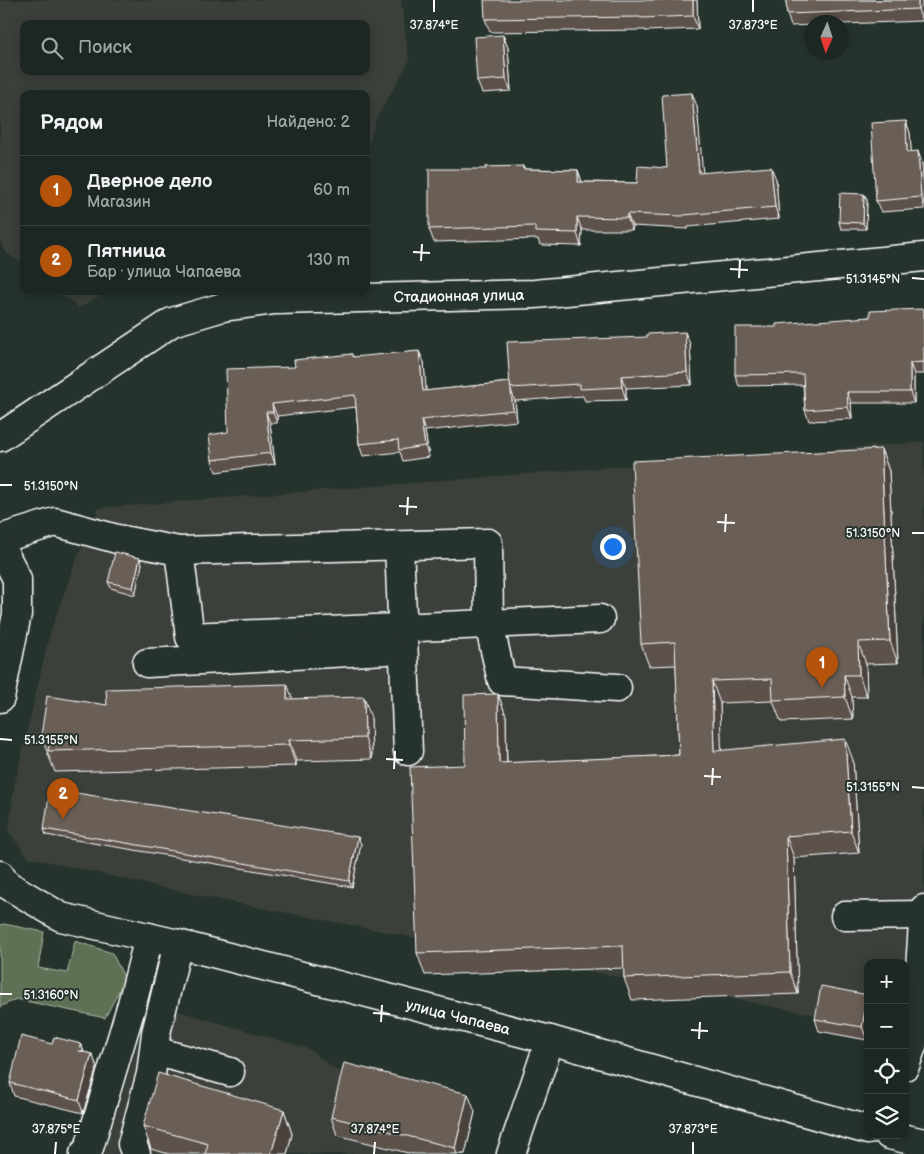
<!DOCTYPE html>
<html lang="ru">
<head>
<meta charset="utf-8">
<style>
  :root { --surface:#1c2622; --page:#252e2a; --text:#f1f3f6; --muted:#a0a5a5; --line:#3a4340; --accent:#b45309 }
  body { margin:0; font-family:"Balsamiq Sans",sans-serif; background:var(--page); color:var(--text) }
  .controls { position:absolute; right:15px; bottom:15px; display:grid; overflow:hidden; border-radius:10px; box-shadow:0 2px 12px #0003 }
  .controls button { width:45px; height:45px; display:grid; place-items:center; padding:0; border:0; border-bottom:1px solid var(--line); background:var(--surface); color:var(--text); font:25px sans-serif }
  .compass { position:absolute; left:804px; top:15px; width:45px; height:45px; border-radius:50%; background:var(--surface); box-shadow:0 2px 12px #0003; rotate:183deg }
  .you { position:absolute; left:612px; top:546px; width:18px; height:18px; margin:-12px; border:4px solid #fff; border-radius:50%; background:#1a73e8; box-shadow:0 0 0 8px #1a73e833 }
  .badge { display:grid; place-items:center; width:32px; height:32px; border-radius:50%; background:var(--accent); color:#fff; font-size:16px; font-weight:700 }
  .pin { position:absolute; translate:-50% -41px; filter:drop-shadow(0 1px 2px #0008) }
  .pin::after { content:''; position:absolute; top:26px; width:18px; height:15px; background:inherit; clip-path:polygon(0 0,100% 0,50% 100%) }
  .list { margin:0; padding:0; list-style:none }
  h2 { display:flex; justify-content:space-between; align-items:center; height:65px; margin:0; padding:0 20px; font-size:21px }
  h2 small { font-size:16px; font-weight:400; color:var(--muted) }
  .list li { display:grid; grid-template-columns:32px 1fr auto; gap:15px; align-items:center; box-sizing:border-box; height:70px; padding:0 20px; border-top:1px solid var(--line) }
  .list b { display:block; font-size:19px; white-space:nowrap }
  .list p { margin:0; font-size:16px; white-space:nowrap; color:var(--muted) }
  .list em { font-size:16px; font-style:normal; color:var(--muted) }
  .icon { flex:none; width:28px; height:28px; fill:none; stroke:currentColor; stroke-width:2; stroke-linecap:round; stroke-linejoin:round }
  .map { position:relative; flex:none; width:924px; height:1154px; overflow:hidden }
  .search { position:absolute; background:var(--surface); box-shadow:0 2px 12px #0003; left:20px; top:20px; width:350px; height:55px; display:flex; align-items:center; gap:12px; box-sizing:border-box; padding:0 18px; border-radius:10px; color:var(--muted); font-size:19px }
  .panel { position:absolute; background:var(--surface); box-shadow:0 2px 12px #0003; left:20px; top:90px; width:350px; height:205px; border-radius:10px }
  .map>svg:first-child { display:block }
</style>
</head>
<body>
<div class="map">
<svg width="924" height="1154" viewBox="0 0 924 1154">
  <rect width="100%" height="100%" fill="#26332d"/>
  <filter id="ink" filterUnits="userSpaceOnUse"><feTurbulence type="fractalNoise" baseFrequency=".02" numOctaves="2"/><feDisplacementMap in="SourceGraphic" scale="10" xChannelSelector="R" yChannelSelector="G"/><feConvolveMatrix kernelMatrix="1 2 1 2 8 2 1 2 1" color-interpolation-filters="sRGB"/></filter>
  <g filter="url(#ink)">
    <!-- built -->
    <g fill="#3a403a" fill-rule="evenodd">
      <path d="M0,0H401L409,61L376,119L369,145L366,147V94H24V265L5,252L0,242ZM24,24H366V71H24Z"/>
      <polygon points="57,291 109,291 79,308"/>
      <polygon points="924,442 924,1036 905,1033 905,963 868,963 868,1025 195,895 28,857 9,832 14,787 50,633 75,563 99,508"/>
      <polygon points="150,1004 178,1011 309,1049 351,1081 338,1135 412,1154 104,1154"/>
    </g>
    <!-- green -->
    <polygon fill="#5f7154" stroke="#afb8aa" points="4,924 44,932 38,968 67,973 75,941 112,953 125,979 105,1018 16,999 0,1007 0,925"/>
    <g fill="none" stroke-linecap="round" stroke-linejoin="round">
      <!-- minor casing -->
      <g stroke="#fff" stroke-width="31">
        <g id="minor">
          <polyline points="0,437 172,322 223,307 275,300 535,294 924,257"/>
          <polyline points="0,539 55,522 117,539 179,551 488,543 489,624 502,681 617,688"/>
          <polyline points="0,545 17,579 17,614 0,698"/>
          <polyline points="399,546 408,751"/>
          <polyline points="179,551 190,637 600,619"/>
          <polyline points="147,663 387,650"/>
          <polyline points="0,875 6,884 61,917 178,944 550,1040 868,1130"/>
          <polyline points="845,916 923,915"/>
          <polyline points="155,1051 230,1072"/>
          <polyline points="905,1066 914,1040 917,1013 924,909"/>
          <polyline points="889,1135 924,1143"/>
          <polyline points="84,1154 89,1148 132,1004 149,937"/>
          <polyline points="136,1154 132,1144 151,1074 156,1033 178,944"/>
          <polyline points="511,1154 550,1040"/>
        </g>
      </g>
      <!-- minor -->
      <use href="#minor" stroke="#26332d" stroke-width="28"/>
    </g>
    <!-- wall -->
    <g fill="#5b514b" stroke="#fff">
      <polygon points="697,0 698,29 645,31 645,30 490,32 485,19"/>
      <polygon points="786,0 922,0 922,21 842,24 842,22 812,22 812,25 791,26 787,14"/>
      <polygon points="503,35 508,48 511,91 482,93 477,81"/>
      <polygon points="697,106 702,173 776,179 779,219 688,227 688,229 632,226 632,230 582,230 581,246 540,245 538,239 434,242 429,229 523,166 524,169 578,170 582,182 637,183 667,168"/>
      <polygon points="906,121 910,133 911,152 922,163 924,189 924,209 881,212 876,201"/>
      <polygon points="864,194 867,200 866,229 841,229 839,222"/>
      <polygon points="924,309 924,374 914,374 914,403 851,403 852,419 809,421 805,410 803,385 739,386 735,375 776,327 870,317"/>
      <polygon points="690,344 692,385 626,388 626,400 585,401 583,396 515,401 517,421 425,431 429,457 403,461 400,452 363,456 359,444 356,407 277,416 277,423 270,423 275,464 216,472 212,460 228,432 295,367 352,354 353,357 424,362 426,391 510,382"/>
      <polygon points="881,449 889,471 898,663 866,664 867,697 852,697 853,719 781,722 773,701 720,703 721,751 853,760 859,853 794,858 798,994 632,1000 624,978 624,968 425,975 417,953 465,765 498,694 506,716 507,763 679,755 676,665 649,666 641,644"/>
      <polygon points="140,558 142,564 135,595 111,588 108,582"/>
      <polygon points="292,699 371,718 372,759 296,761 296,766 55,772 41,736 107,705"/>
      <polygon points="44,829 361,844 352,887 46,835"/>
      <polygon points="868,995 868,1034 867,1040 819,1031 815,1019"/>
      <polygon points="52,1044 81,1044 84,1052 92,1054 97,1067 83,1113 14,1096 10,1083"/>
      <polygon points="284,1110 292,1134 287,1154 169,1154 151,1149 143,1126"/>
      <polygon points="475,1112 465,1154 412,1154 337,1135 331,1117"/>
    </g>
    <!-- shaded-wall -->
    <g fill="#4a423d" stroke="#fff">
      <polygon points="693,0 697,0 698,29 693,16"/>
      <polygon points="918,0 922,0 922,21 918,9"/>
      <polygon points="503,35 508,48 511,91 506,79"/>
      <polygon points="692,93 697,106 704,186 699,173"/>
      <polygon points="906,121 910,133 912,163 907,152"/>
      <polygon points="918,151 922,163 924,189 924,205 921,197"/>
      <polygon points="771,167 776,179 779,219 775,207"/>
      <polygon points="578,170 582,183 578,182"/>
      <polygon points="864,194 867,200 866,229 863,223"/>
      <polygon points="627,214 632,226 632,230 627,218"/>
      <polygon points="577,217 582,230 581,246 577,233"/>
      <polygon points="685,332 690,344 692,385 687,372"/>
      <polygon points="419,351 424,362 427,403 423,391"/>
      <polygon points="910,363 914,374 914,403 910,392"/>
      <polygon points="621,376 626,388 626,400 622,387"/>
      <polygon points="511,390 515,401 517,421 513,410"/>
      <polygon points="847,392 851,403 852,419 848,407"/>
      <polygon points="272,404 277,416 277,423 273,412"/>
      <polygon points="266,412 270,423 275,464 271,453"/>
      <polygon points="421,420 425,431 429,457 425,446"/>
      <polygon points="881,449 889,471 898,663 890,641"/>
      <polygon points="140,558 142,564 135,595 133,588"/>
      <polygon points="858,642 866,664 867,697 859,675"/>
      <polygon points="844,675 852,697 853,719 845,697"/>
      <polygon points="712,681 720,703 722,773 714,751"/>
      <polygon points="287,684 295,705 287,699"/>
      <polygon points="498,694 506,716 507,785 499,763"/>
      <polygon points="364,697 371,718 372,759 365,738"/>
      <polygon points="845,739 853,760 859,853 851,831"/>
      <polygon points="289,740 296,761 296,766 289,745"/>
      <polygon points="786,836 794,858 798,994 790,972"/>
      <polygon points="358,837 361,844 352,887 349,881"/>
      <polygon points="868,997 868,1034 867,1040 862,1027"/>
      <polygon points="81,1044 85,1057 79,1051"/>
      <polygon points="92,1054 97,1067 83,1113 79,1100"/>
      <polygon points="468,1094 475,1112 465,1154 457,1154 455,1148"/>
      <polygon points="284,1110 292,1134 287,1154 271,1154"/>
    </g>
    <!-- building -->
    <g fill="#6a5e57" stroke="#fff">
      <polygon points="484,0 693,0 693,16 641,18 640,17 485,19"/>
      <polygon points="786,0 918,0 918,9 787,14"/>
      <polygon points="503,35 506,79 477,81 474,37"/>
      <polygon points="692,93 699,173 771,167 775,207 684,215 683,216 627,214 627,218 577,217 577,233 535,232 535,226 429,229 429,169 486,169 485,167 523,166 523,169 578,170 578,182 637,183 638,166 667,168 662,95"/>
      <polygon points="906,121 907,152 918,151 921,197 876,201 871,123"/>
      <polygon points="840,193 864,194 863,223 839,222"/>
      <polygon points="924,309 924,362 910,363 910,392 847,392 848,407 805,410 803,374 735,375 735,327 776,327 776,324 870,317 870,311"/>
      <polygon points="685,332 687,372 621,376 622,387 580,389 580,384 510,388 507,342 647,337 647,334"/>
      <polygon points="419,351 423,391 510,382 513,410 421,420 425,446 399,450 398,440 359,444 355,395 272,404 273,412 266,412 271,453 212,460 209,435 228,432 226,369 295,367 294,360 352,354 353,357"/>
      <polygon points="881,449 890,641 858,642 859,675 844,675 845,697 773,700 772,679 712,681 714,751 845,739 851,831 786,836 790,972 624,978 623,946 417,953 410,767 465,765 464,695 498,694 499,763 679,755 675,642 641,644 632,461"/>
      <polygon points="115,552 140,558 133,588 108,582"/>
      <polygon points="287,684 287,699 364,697 365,738 289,740 289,745 48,751 50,737 41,736 47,696 107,705 106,689"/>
      <polygon points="50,789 358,837 349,881 44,829"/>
      <polygon points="821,986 868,995 862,1027 815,1019"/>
      <polygon points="21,1036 52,1044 54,1037 81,1044 79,1051 92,1054 79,1100 10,1083"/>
      <polygon points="344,1063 468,1094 455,1148 331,1117"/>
      <polygon points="158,1073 284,1110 271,1154 205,1154 208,1144 143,1126"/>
    </g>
  </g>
  <!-- ticks -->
  <path fill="none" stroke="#fff" stroke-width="2" d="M434,12V0M753,12V0M413,252L430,253M421,261L422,244M730,269L748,270M739,278L740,260M912,278L924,279M0,485H12M399,506L417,507M407,515L408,497M717,522L735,523M725,532L726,514M912,533H924M0,739L12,740M386,759L403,760M394,769L395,751M704,776L721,777M712,785L713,768M912,787L924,788M0,994H12M373,1013L390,1014M381,1022L382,1005M691,1030L708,1031M699,1039L700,1022M55,1154L56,1142M374,1154L375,1142M693,1154V1142"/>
  <g text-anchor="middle" stroke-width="4" stroke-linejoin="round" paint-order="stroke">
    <!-- street labels -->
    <g font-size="15" fill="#fff" stroke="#26332d">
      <text transform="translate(459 296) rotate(-1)" y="5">Стадионная улица</text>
      <text transform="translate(458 1017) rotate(14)" y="5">улица Чапаева</text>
    </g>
  </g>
  <g font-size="12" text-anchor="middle" fill="#fff" stroke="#26332d" stroke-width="4" stroke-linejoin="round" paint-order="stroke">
    <text x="434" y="29">37.874°E</text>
    <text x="753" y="29">37.873°E</text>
    <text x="873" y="283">51.3145°N</text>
    <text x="51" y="490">51.3150°N</text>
    <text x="873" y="537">51.3150°N</text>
    <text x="51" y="744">51.3155°N</text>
    <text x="873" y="791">51.3155°N</text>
    <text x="51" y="999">51.3160°N</text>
    <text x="56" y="1133">37.875°E</text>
    <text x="375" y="1133">37.874°E</text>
    <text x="693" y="1133">37.873°E</text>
  </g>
</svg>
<div class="controls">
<button>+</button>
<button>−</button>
<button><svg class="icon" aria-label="locate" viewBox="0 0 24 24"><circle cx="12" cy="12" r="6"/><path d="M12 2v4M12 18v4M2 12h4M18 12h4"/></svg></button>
<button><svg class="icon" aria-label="layers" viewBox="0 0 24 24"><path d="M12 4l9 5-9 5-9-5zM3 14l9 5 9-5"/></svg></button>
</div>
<svg class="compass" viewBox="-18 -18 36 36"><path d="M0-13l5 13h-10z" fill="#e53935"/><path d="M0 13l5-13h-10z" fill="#a0a5a5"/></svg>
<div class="you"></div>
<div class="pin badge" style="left:822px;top:688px">1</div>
<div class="pin badge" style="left:63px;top:819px">2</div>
<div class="search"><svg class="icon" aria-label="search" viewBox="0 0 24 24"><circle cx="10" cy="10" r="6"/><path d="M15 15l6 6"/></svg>Поиск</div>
<section class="panel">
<h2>Рядом<small>Найдено: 2</small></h2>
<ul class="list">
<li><span class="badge">1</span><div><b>Дверное дело</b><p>Магазин</p></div><em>60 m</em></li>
<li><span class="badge">2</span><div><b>Пятница</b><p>Бар · улица Чапаева</p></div><em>130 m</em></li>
</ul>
</section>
</div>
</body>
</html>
